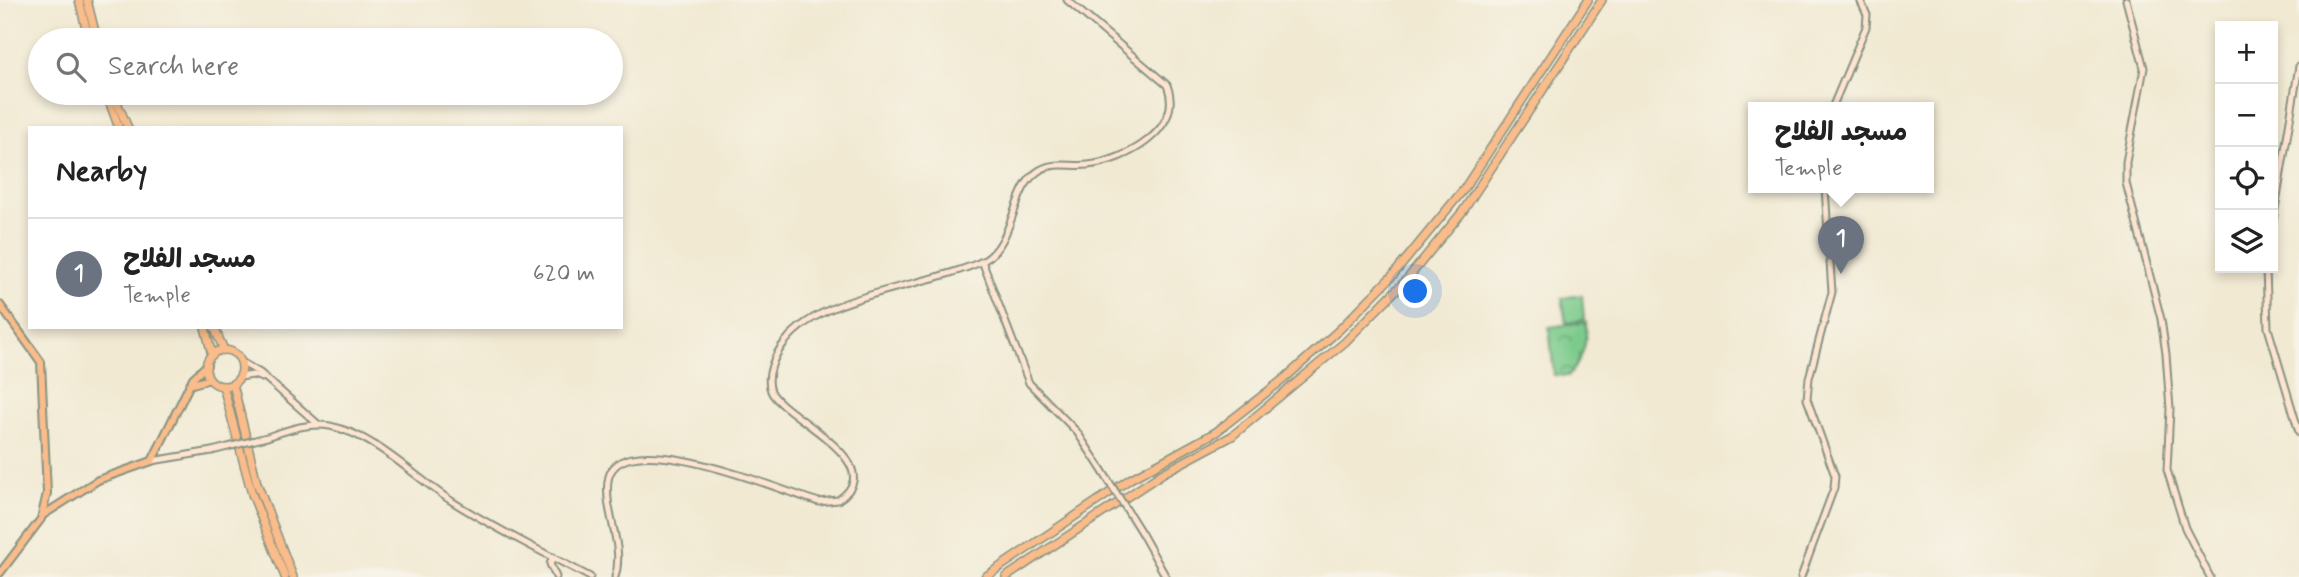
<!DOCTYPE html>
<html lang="en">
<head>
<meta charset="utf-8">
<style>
  :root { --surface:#fff; --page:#f6f6f6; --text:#222; --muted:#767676; --line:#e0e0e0; --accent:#d1495b }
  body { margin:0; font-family:Mynerve,"Playpen Sans Arabic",sans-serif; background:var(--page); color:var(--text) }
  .controls { position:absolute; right:21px; top:21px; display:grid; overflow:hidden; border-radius:0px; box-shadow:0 4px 10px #0003 }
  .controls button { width:63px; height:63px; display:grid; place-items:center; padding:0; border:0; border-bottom:2px solid var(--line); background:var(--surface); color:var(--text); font:35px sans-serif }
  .you { position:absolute; left:1416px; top:292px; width:24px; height:24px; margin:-18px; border:5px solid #fff; border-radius:50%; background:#1a73e8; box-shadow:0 0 0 10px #1a73e833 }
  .badge { display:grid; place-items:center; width:46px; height:46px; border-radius:50%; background:var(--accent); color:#fff; font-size:23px; font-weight:700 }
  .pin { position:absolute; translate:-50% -58px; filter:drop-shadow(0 2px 4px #0008) }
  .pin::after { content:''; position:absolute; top:37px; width:24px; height:21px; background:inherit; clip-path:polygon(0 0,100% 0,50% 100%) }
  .popup { position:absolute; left:1748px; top:102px; width:186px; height:91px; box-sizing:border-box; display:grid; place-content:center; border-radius:0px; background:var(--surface); filter:drop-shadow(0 2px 5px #0005); font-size:23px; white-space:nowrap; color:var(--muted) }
  .popup b { font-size:26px; color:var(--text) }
  .popup::after { content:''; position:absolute; left:50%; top:100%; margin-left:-14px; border:14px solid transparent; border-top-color:var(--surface) }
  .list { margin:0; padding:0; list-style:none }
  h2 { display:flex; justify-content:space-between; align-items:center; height:91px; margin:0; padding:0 28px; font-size:30px }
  h2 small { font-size:23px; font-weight:400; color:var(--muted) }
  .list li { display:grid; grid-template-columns:46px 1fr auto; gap:21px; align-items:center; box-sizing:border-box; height:112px; padding:0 28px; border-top:2px solid var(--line) }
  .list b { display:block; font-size:26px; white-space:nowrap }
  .list p { margin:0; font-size:23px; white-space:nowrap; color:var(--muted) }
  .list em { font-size:23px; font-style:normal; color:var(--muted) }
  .icon { flex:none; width:38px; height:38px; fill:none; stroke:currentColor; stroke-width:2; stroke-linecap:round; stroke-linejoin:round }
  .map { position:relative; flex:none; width:2299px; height:577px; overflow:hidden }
  .search { position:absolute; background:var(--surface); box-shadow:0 4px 10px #0003; left:28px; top:28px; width:595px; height:77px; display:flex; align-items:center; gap:18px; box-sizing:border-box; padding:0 24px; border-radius:38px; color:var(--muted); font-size:26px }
  .panel { position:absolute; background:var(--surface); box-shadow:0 4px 10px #0003; left:28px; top:126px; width:595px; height:203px; border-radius:0px }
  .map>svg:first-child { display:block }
</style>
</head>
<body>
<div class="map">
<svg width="2299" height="577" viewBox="0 0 2299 577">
  <defs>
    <pattern id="park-crowns" width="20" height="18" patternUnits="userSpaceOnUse" patternTransform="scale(1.75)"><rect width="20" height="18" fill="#7ccb8b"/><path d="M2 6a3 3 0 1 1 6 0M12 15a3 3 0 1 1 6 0" fill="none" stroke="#65a672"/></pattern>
  </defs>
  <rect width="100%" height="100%" fill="#f7f3e8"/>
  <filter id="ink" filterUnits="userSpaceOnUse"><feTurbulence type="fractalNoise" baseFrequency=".0143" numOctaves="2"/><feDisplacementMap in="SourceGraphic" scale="14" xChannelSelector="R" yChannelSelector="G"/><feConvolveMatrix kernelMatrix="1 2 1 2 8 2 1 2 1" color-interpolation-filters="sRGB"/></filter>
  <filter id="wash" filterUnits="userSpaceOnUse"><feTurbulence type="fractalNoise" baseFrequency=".00686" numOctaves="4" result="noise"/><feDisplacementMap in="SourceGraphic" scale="28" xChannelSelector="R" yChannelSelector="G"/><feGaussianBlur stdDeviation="1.57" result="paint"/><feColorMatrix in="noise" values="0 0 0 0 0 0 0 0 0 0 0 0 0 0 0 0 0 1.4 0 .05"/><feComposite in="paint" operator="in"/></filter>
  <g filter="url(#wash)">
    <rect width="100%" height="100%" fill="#f1e9d2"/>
    <!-- park -->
    <path fill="url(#park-crowns)" stroke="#4e8460" stroke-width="2" d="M1586,322C1588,341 1582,362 1568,376L1554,375L1549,327Z"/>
    <!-- garden -->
    <polygon fill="#7ccb8b" stroke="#4e8460" stroke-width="2" points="1582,295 1584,320 1566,323 1562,298"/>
  </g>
  <g filter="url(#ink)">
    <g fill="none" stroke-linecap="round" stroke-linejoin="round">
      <!-- secondary casing -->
      <g stroke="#889383" stroke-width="9">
        <g id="secondary">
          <polyline points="2126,0 2144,68 2126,162 2126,183 2161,319 2166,354 2170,409 2167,470 2185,528 2210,577"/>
          <polyline points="1832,108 1866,27 1867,15 1860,0"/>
          <polyline points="2273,221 2299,66"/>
          <polyline points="982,261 1029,383 1077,432 1100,467"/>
          <polyline points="2266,268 2268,328 2299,432"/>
          <polyline points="241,362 260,373 319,425"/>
          <polyline points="240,377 253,375 262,378"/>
          <path d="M267,437C288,430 308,422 330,426C376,435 415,478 453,502C497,530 545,553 590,577"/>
          <polyline points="152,461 212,451"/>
          <polyline points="1142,534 1166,577"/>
          <polyline points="553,557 550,564 556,577"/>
          <path d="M615,577C625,546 604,513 608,481C616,419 786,493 819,502L838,500C894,463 781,416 771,391C765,376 775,354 785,342C823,292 930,287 985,260C1016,240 1011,187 1040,170C1055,161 1072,167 1088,165C1125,161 1185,129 1167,85L1067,0"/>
          <polyline points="1801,577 1834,488 1835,476 1807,399 1809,378 1832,292 1825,188"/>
        </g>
      </g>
      <!-- primary casing -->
      <g stroke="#889383" stroke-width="10">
        <g id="primary">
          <polyline points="0,305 41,362 47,493 41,519 0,573"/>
          <polyline points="189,385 210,379"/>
          <polyline points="43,515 98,480 152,461 193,378 207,365"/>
        </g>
      </g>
      <!-- highway casing -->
      <g stroke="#889383" stroke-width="10">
        <g id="highway">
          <polyline points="79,0 89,40"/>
          <polyline points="87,0 97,40"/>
          <polyline points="106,93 119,128"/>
          <polyline points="113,93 128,128"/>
          <polyline points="205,327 212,355"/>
          <polyline points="214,327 224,350"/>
          <circle cx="224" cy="368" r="18"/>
          <polyline points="233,384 257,483 293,577"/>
          <polyline points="223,386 252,494 285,577"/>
          <polyline points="985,577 1130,479 1216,432 1285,378 1340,329 1394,274 1464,189 1588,0"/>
          <polyline points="1006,577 1163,473 1232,436 1345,342 1408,278 1463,211 1602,0"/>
        </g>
      </g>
      <!-- secondary -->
      <use href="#secondary" stroke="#fde4d0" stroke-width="5"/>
      <!-- primary -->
      <use href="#primary" stroke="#f9bc8a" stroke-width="6"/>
      <!-- highway -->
      <use href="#highway" stroke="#f9bc8a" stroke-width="7"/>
      <!-- secondary-bridge casing -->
      <g stroke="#889383" stroke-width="9" stroke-linecap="butt">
        <g id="secondary-bridge">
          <polyline points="212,451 267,437"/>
          <polyline points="1100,467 1142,534"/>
        </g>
      </g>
      <!-- secondary-bridge -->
      <use href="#secondary-bridge" stroke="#fde4d0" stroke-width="5"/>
    </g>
  </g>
</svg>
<div class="controls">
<button>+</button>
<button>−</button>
<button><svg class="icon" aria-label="locate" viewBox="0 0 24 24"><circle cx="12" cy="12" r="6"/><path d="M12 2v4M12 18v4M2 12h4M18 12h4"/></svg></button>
<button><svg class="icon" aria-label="layers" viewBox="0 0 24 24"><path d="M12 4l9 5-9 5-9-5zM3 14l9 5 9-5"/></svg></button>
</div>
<div class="you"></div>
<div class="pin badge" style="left:1841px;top:274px;background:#6b7280">1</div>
<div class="popup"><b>مسجد الفلاح</b>Temple</div>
<div class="search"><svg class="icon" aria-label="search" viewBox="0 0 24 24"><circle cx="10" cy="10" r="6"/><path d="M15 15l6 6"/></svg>Search here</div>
<section class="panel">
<h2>Nearby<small></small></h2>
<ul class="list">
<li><span class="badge" style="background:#6b7280">1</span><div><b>مسجد الفلاح</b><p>Temple</p></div><em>620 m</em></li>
</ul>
</section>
</div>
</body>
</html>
